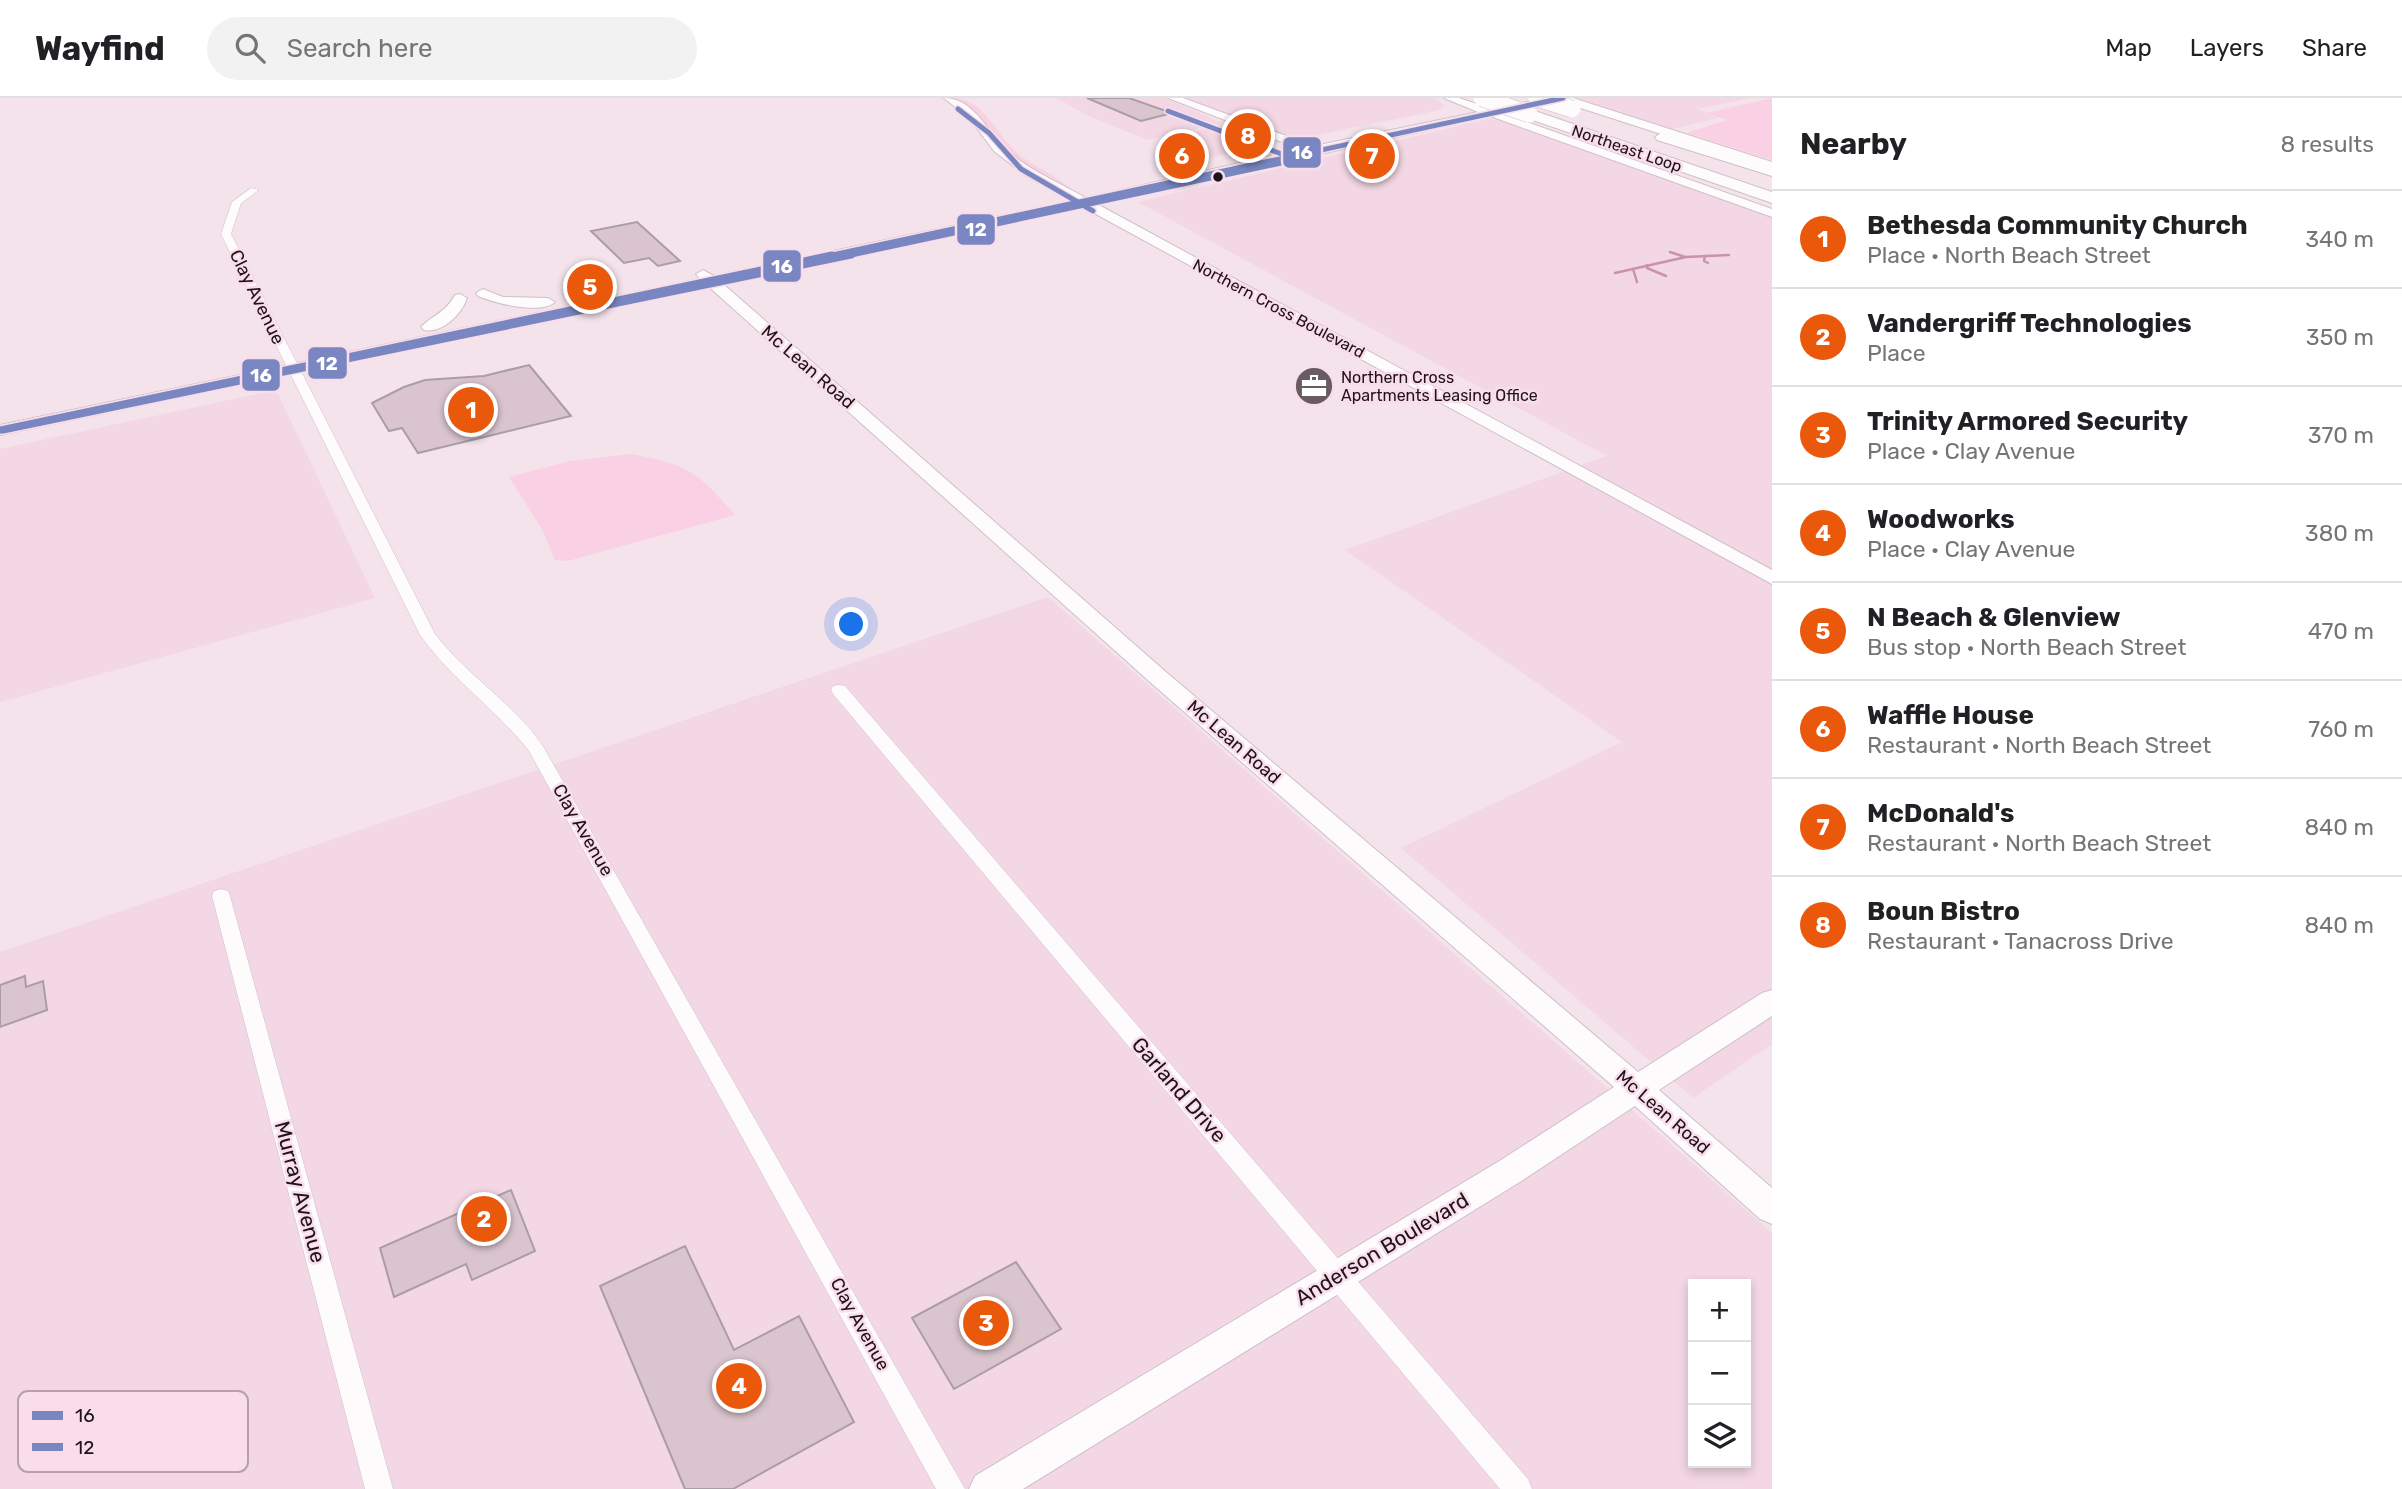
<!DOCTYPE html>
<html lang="en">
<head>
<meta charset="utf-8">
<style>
  :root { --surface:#fff; --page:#f2f2f2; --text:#202124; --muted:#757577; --line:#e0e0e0; --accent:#ea580c }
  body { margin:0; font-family:Rubik,sans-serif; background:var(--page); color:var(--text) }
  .controls { position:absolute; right:21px; bottom:21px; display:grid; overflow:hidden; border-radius:0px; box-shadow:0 4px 10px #0003 }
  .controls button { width:63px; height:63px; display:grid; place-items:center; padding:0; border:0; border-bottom:2px solid var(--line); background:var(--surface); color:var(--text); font:35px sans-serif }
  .you { position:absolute; left:852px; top:527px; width:24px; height:24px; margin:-18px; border:5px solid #fff; border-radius:50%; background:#1a73e8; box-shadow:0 0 0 10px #1a73e833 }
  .badge { display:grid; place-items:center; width:46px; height:46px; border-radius:50%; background:var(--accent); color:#fff; font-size:23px; font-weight:700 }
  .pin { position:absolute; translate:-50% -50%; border:4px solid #fff; box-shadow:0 2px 7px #0006 }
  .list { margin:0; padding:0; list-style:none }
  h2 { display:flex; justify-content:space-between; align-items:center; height:91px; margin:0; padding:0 28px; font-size:30px }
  h2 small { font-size:23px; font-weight:400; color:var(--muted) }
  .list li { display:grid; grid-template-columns:46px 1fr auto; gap:21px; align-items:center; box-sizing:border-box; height:98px; padding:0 28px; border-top:2px solid var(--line) }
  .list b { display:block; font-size:26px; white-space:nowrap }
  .list p { margin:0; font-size:23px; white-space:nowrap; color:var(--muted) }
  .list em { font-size:23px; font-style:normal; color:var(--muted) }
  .icon { flex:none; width:38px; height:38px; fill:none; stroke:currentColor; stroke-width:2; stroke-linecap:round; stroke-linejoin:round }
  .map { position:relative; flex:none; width:1772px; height:1391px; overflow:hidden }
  header { display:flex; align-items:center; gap:42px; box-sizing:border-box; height:98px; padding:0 35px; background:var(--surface); border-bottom:2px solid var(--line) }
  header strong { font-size:33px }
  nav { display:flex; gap:38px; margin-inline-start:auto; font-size:24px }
  .search { width:490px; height:63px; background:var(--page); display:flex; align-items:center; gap:18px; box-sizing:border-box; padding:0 24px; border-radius:38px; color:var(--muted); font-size:26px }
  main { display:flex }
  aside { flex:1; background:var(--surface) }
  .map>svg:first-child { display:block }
</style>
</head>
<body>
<header>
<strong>Wayfind</strong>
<div class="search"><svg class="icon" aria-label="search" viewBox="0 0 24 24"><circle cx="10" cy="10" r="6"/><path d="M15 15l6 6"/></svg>Search here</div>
<nav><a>Map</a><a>Layers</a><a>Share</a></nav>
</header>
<main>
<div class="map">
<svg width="1772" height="1391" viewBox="0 0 1772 1391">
  <rect width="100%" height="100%" fill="#f4e3eb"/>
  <!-- built -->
  <g fill="#f3d7e4" fill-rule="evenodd">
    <polygon points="1056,0 1164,0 1223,25 1148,42 1089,18"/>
    <polygon points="1183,0 1434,0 1445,7 1440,12 1298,41"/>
    <polygon points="1577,0 1750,0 1698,11 1718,20 1672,31"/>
    <polygon points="1488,21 1509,24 1772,117 1772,946 1693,1000 1401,750 1622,644 1345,452 1607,358 1138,104"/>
    <polygon points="1231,25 1279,44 1187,65 1158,51 1159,42"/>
    <polygon points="276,292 375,500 0,604 0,351"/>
    <path d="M1048,499L1772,1135V1391H0V854ZM1693,1186H1746V1365H1693Z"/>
  </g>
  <!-- green -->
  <g fill="#fad1e4">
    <path d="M954,0C982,0 997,36 1015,53C1031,68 1058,77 1070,91C1047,84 1017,64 1000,47C985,31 972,13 954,0Z"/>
    <polygon points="1772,0 1772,62 1686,35 1727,22 1706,15"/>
    <path d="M631,356C689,367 697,373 735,417L568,463L555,462L543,433L509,379L570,363Z"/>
  </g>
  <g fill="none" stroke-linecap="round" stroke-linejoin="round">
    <!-- stream -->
    <g stroke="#c993ad" stroke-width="2.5">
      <polyline points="1670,154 1685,159"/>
      <polyline points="1705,158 1704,163 1708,165"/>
      <polyline points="1647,167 1647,170 1666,178"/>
      <polyline points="1633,171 1637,184"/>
      <polyline points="1615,175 1686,159 1729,157"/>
    </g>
  </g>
  <!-- building -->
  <g fill="#dac5cf" stroke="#aa9ea4" stroke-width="2">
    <polygon points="1087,0 1129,0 1172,15 1141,23"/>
    <polygon points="637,124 680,163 658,168 649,160 624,165 591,133"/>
    <polygon points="529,267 571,318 418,355 402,330 389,333 372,305 404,289 425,282 484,278"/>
    <polygon points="25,878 26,889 43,883 47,912 0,929 0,887"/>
    <polygon points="511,1092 535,1153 472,1182 466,1166 394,1199 380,1150"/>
    <polygon points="685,1148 734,1252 799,1218 854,1324 733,1391 685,1391 600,1188"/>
    <polygon points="1016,1164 1061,1231 954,1291 912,1220"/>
  </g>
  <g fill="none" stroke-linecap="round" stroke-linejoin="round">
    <!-- street casing -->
    <g stroke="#cdc0c6" stroke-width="1">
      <g id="street">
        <path d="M251,90L259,92L241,105L231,136L435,536C467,578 515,606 544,650L965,1391H936L529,653C496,611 451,581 420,537L221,136L232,104Z"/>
        <polygon points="839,587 845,588 1528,1381 1532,1391 1500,1391 833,596 831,592 833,588"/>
        <polygon points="221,791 228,793 230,798 393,1391 365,1391 212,798 214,793"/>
      </g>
    </g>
    <!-- secondary casing -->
    <g stroke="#cdc0c6" stroke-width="2">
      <g id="secondary">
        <path d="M944,0C970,0 984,26 1000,45C1022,70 1058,84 1086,100L1300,51L1168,0H1183L1314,48L1478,14L1444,0H1459L1492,11L1547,0H1573L1772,64V72L1562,4L1504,16L1772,111V119L1490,18L1097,106L1772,472V486L1083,109L722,185L1166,574L1638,974L1762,895L1772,892V918L1659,992L1772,1090V1126L1760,1121L1635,1008L1523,1082L1023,1391H969L975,1378L1501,1062L1614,989L1150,584L708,188L0,337V327L700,181L696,176L703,172L714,178L1072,103L1025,77L994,53L970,21Z"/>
        <path d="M483,191L503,199L548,200L555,204C541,217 494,205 478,198L476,195Z"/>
        <path d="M460,196L467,200C462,216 442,236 424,232L421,229C434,216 445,215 455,197Z"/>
      </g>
    </g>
    <!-- highway casing -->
    <g stroke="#cdc0c6" stroke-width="2">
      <g id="highway">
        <polygon points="1529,11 1772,94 1772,105 1524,19 1521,16"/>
        <polygon points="1663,34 1772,68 1772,78 1657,42 1655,39"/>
      </g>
    </g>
    <!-- street -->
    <use href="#street" fill="#fdfbfc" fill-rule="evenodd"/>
    <!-- secondary -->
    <use href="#secondary" fill="#fdfbfc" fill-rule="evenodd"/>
    <!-- highway -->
    <use href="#highway" fill="#fdfbfc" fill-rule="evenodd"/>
    <!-- highway-bridge casing -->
    <g stroke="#cdc0c6" stroke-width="18" stroke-linecap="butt">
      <g id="highway-bridge">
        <polyline points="1482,0 1529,16"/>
        <polyline points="1537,0 1572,11"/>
      </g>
    </g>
    <!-- highway-bridge -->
    <use href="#highway-bridge" stroke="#fdfbfc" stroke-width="17"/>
    <!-- bus-1-far1 casing -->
    <g stroke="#faddea" stroke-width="8">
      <polyline id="bus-1-far1" points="823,159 1563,0"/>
    </g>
    <!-- bus-1 casing -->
    <g stroke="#faddea" stroke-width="10">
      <polyline id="bus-1" points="0,332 832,157"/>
    </g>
    <!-- bus-2-far1 casing -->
    <g stroke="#faddea" stroke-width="8">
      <g id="bus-2-far1">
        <polyline points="958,11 989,35 1021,71 1093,113"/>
        <polyline points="1168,13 1292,60"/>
        <polyline points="842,159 1300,61"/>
      </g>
    </g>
    <!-- bus-2 casing -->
    <g stroke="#faddea" stroke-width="10">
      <polyline id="bus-2" points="3,332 851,157"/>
    </g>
    <!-- bus-1-far1 -->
    <use href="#bus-1-far1" stroke="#7986c2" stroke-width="5"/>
    <!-- bus-1 -->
    <use href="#bus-1" stroke="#7986c2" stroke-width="7"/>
    <!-- bus-2-far1 -->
    <use href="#bus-2-far1" stroke="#7986c2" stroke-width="5"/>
    <!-- bus-2 -->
    <use href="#bus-2" stroke="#7986c2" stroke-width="7"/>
  </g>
  <!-- icons -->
  <defs>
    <g id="office-disc" transform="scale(2.0125)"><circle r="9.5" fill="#685c62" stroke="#faddea"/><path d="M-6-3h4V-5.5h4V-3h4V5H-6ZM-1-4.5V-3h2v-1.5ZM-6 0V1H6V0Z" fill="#fff"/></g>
  </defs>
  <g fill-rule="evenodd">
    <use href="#office-disc" x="1314" y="288"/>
  </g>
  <!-- markers -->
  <circle fill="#1d1318" stroke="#faddea" stroke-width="2.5" cx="1218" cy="79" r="6"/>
  <g text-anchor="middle" stroke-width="5" stroke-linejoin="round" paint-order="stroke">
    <!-- far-street labels -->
    <g font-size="16" fill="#1d1318" stroke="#faddea">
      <text transform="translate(1627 50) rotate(19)" y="6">Northeast Loop</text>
      <text transform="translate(1279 210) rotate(28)" y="6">Northern Cross Boulevard</text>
    </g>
    <!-- far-poi labels -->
    <g font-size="16" fill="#1d1318" stroke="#faddea" text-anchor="start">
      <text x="1341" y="285">Northern Cross<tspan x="1341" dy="18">Apartments Leasing Office</tspan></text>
    </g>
    <!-- street labels -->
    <g font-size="18" fill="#1d1318" stroke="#faddea">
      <text transform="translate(257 199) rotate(64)" y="6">Clay Avenue</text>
      <text transform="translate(808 269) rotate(41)" y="6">Mc Lean Road</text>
      <text transform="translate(1234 644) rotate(41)" y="6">Mc Lean Road</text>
      <text transform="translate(583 732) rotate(60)" y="6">Clay Avenue</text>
      <text transform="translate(1663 1014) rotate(41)" y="6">Mc Lean Road</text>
      <text transform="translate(860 1226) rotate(61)" y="6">Clay Avenue</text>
    </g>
    <!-- near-street labels -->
    <g font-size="21" fill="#1d1318" stroke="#faddea">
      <text transform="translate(1179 992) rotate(49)" y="7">Garland Drive</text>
      <text transform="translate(300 1094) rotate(75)" y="7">Murray Avenue</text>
      <text transform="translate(1382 1151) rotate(-31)" y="7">Anderson Boulevard</text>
    </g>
  </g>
  <!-- legend -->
  <rect x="18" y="1293" width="230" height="81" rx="10" fill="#faddea" stroke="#b8a0ab" stroke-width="2"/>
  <rect x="32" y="1313" width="31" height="9" fill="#7986c2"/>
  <rect x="32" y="1345" width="31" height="8" fill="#7986c2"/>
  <g font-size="19" fill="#1d1318">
    <text x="75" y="1324">16</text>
    <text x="75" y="1356">12</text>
  </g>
  <g stroke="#faddea" stroke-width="2.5">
    <rect x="1282" y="38" width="40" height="33" rx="7" fill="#7986c2"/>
    <rect x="956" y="115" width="40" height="33" rx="7" fill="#7986c2"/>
    <rect x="762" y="151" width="40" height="34" rx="7" fill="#7986c2"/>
    <rect x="307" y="248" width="41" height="34" rx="7" fill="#7986c2"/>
    <rect x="241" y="260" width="40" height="34" rx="7" fill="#7986c2"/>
  </g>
  <g font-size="19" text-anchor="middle" font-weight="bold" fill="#fff">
    <text x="1302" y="61">16</text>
    <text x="976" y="138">12</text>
    <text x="782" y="175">16</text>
    <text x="327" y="272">12</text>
    <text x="261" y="284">16</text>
  </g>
</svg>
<div class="controls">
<button>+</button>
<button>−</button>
<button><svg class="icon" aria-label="layers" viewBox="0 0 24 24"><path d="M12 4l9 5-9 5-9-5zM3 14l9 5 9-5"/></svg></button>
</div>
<div class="you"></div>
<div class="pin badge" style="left:471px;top:312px">1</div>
<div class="pin badge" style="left:484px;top:1121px">2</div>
<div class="pin badge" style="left:986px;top:1225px">3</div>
<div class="pin badge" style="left:739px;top:1288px">4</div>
<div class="pin badge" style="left:590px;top:189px">5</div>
<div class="pin badge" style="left:1182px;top:58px">6</div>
<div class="pin badge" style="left:1372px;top:58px">7</div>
<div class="pin badge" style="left:1248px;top:38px">8</div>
</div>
<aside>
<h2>Nearby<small>8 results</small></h2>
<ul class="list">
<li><span class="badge">1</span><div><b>Bethesda Community Church</b><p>Place · North Beach Street</p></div><em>340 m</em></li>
<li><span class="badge">2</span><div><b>Vandergriff Technologies</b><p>Place</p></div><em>350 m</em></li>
<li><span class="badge">3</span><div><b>Trinity Armored Security</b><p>Place · Clay Avenue</p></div><em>370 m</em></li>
<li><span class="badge">4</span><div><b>Woodworks</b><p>Place · Clay Avenue</p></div><em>380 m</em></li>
<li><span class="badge">5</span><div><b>N Beach &amp; Glenview</b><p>Bus stop · North Beach Street</p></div><em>470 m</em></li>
<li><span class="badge">6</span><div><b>Waffle House</b><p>Restaurant · North Beach Street</p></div><em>760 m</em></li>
<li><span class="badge">7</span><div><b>McDonald's</b><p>Restaurant · North Beach Street</p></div><em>840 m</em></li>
<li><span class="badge">8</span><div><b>Boun Bistro</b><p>Restaurant · Tanacross Drive</p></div><em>840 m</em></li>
</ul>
</aside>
</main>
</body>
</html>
